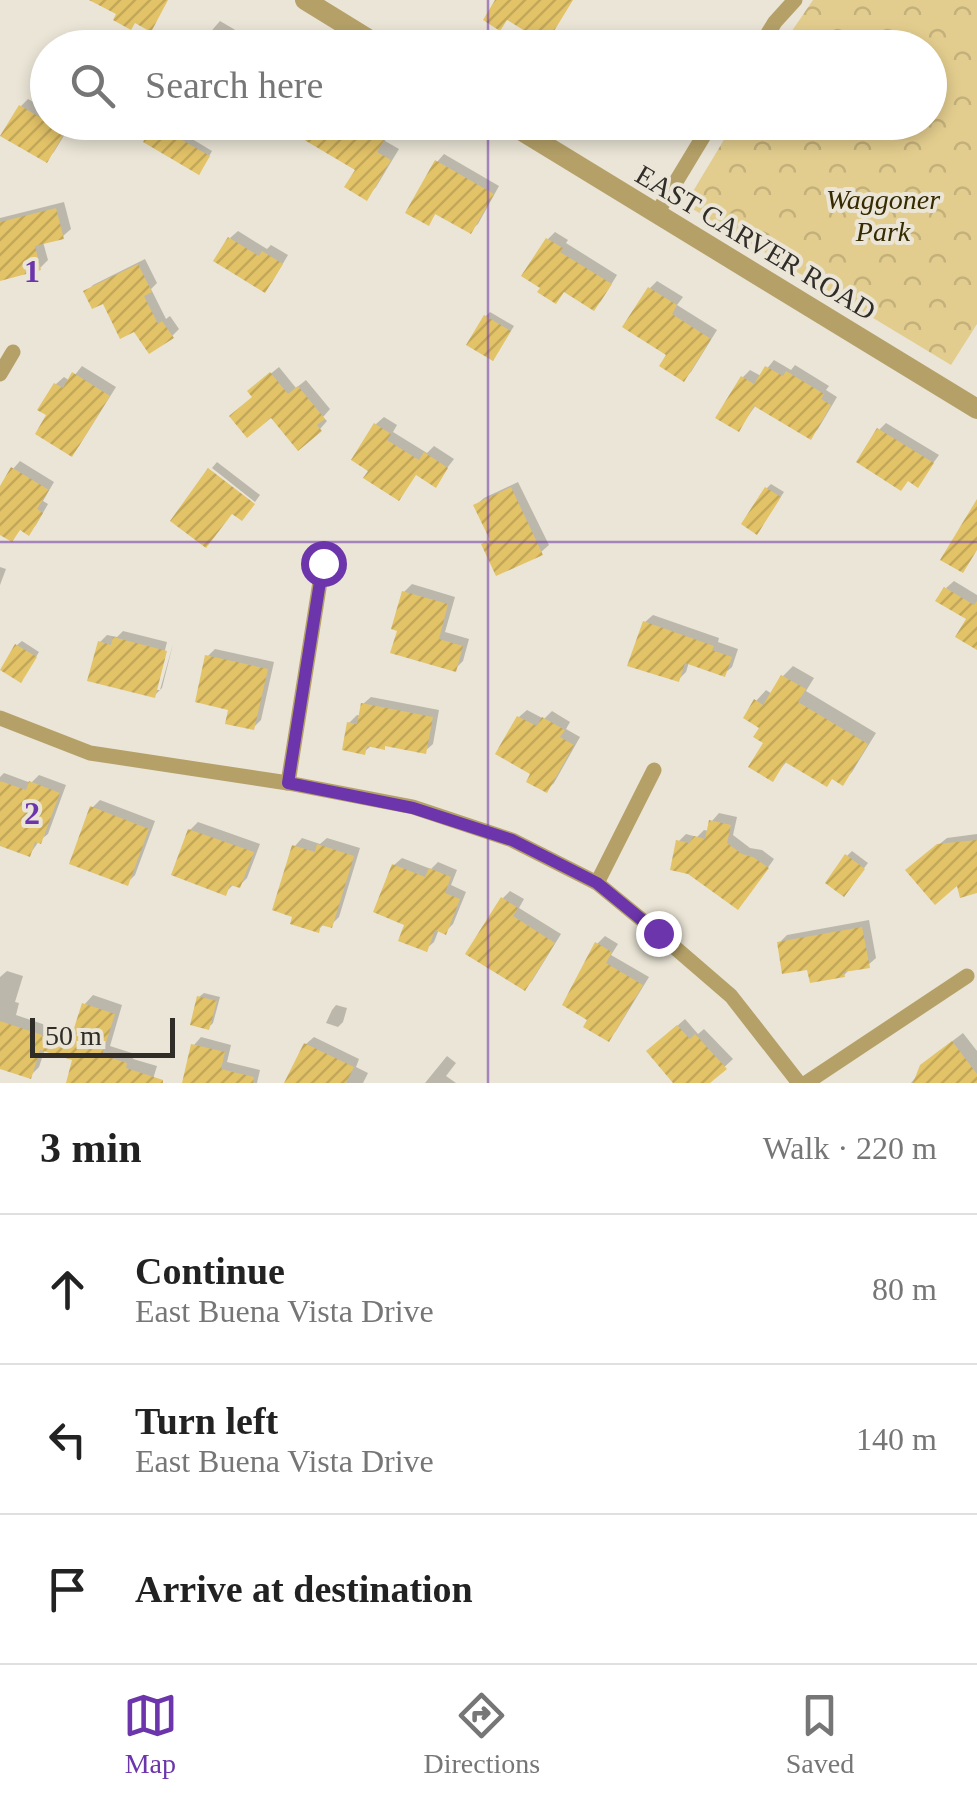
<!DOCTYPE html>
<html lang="en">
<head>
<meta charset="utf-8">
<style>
  :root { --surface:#fff; --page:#f6f6f6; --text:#222; --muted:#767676; --line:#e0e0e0; --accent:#6c35ac }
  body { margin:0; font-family:Georgia,serif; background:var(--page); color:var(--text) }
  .scale { position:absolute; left:30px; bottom:25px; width:145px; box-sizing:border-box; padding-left:10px; border:5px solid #302d28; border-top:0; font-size:28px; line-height:35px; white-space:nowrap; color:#302d28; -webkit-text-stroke:8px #eae5d6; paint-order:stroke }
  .stop { position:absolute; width:30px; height:30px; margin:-22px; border:8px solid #6c35ac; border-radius:50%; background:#fff }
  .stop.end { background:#6c35ac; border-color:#fff; box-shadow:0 2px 10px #0008 }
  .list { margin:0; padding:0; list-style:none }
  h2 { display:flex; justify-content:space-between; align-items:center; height:130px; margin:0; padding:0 40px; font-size:42px }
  h2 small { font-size:32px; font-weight:400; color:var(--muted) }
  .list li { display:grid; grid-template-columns:65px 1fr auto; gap:30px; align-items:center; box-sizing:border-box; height:150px; padding:0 40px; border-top:2px solid var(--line) }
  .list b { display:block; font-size:38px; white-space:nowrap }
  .list p { margin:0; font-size:32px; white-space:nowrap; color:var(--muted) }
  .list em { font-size:32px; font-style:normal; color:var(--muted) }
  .icon { flex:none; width:55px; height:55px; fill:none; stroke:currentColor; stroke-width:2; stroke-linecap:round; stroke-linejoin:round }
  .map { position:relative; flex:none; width:977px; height:1083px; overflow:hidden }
  .search { position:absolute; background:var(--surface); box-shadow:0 5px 15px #0003; left:30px; right:30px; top:30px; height:110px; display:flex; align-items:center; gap:25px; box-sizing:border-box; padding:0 35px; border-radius:55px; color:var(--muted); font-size:38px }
  .sheet { height:580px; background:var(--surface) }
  nav { display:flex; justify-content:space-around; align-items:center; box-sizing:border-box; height:140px; border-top:2px solid var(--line); background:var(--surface); font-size:28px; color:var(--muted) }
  nav a { display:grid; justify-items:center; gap:5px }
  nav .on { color:var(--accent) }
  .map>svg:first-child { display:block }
</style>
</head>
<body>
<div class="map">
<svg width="977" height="1083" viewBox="0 0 977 1083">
  <defs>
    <pattern id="forest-crowns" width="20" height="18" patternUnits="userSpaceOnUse" patternTransform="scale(2.5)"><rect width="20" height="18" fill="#e3cd8e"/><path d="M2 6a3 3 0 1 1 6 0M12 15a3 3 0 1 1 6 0" fill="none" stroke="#c3b07a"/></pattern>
    <pattern id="building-hatch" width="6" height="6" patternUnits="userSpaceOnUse" patternTransform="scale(2.5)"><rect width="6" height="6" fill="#e3c368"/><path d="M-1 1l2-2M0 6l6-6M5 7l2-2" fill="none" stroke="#c3a85a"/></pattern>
  </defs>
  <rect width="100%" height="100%" fill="#eae5d6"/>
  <!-- forest -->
  <polygon fill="url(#forest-crowns)" points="813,0 977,0 977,324 951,365 691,208 689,198 734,123 930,122 930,48 781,47"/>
  <!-- shadow -->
  <g fill="#0003">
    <polygon points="220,21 249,38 244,48 202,48 213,29"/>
    <polygon points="611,35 632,48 600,48"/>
    <polygon points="28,99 48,110 48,122 71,124 54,152 46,160 21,106"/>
    <polygon points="159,122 164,122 212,151 203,167 156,125"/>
    <polygon points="306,122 396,122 385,141 399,149 376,187 366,197 358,169"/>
    <polygon points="444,154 499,186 478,224 470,231 437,212 428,223 437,162"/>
    <polygon points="64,202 71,229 63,236 43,242 48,260 40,268 0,278 0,218"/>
    <polygon points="238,231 267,249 271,245 288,255 272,282 264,290 230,238"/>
    <polygon points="555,232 568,240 566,243 617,275 601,301 594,308 565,290 556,301 548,239"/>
    <polygon points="145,259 157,283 151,289 166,319 170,316 179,329 172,336 135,329 104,301 86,292 93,285"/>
    <polygon points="657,281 683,297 677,305 717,330 691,372 684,379 670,355 650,288"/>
    <polygon points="490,312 514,326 497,353 486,316"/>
    <polygon points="774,360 791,370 795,365 829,386 826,390 837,397 818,429 810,437 756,405 739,429 743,377 750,370 761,376"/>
    <polygon points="82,366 116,387 79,446 72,454 49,415 41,409 56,384 64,377 70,381"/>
    <polygon points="279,367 296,388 306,380 330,409 323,417 327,421 320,429 271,415 255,396 258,384"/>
    <polygon points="384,417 397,425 393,432 427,453 434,446 454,459 435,484 417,473 399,498 354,459 376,424"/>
    <polygon points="886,423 939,455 918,484 879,430"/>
    <polygon points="20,461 54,482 43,501 48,504 36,525 29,532 21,528 12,539 0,532 0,490 13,469"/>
    <polygon points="217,462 260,495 255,502 212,468"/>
    <polygon points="518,482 549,545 541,552 484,545 492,537 476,505 484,498"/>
    <polygon points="771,484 784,492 761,527 767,488"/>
    <polygon points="0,567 6,569 0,585"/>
    <polygon points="954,581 977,595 977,647 969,619 946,588"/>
    <polygon points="412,584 455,597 445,632 469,639 463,661 455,669 400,629 404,592"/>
    <polygon points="653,615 719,638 718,642 738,649 732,667 724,674 689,662 686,672 678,680 645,622"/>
    <polygon points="123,631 167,642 155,690 160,690 173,644 162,688 154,696 100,642 107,635 117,637"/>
    <polygon points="22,641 39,652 25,675 17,645"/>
    <polygon points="215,649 274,662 261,720 254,727 207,657"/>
    <polygon points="793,666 814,678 806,691 876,733 852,772 842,782 788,760 772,779 767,742 756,701 766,690 772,694 783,676"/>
    <polygon points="371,697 439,710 433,744 425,751 387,744 372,745 364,752 349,723 357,715 361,716 363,704"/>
    <polygon points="527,710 544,719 552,711 570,722 566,729 580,737 554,783 546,790 519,717"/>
    <polygon points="4,773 31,783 39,775 66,785 48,834 39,841 30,854 0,843 0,777"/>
    <polygon points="100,800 155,821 135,875 127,883 92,808"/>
    <polygon points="719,813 737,817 733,835 750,848 762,850 774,859 745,900 678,842 686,834 697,837 704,830 709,831 712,821"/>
    <polygon points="198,822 260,844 247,878 240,885 233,885 225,893 190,830"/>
    <polygon points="977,834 977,891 916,863 947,838"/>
    <polygon points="302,838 320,844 327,838 360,848 339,917 331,925 325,923 318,930 295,846"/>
    <polygon points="852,851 868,863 848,889 847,856"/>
    <polygon points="402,858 431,869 438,862 457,870 451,885 466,892 453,924 445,932 439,929 434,942 426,949 408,923 394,865"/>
    <polygon points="510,891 524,899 519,908 561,934 532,981 525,988 503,898"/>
    <polygon points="869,920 876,958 868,965 850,969 844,975 809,967 779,943 787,935"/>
    <polygon points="605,936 618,944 611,955 649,977 616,1031 609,1039 597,944"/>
    <polygon points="7,971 23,976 15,1002 19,1003 16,1015 75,1035 84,1005 93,995 122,1005 110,1046 135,1054 133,1059 157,1066 153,1079 158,1080 157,1083 68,1083 76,1058 45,1049 39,1067 30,1076 0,1066 0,977"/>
    <polygon points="204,993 220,997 213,1023 208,1028 199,997"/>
    <polygon points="336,1005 347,1008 343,1022 338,1027 326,1023 332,1010"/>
    <polygon points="685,1019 698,1034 704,1029 733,1059 707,1083 676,1083 649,1051"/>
    <polygon points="963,1033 977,1051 977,1083 911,1083 934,1055"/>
    <polygon points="201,1037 231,1045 227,1062 260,1070 257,1083 184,1083 194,1045"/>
    <polygon points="314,1037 359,1059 356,1067 368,1073 363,1083 287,1083 306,1044"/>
    <polygon points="447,1056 456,1063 446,1076 456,1083 425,1083"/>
  </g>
  <!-- building -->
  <g fill="url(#building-hatch)">
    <polygon points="89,0 168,0 151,32 135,23 131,30 113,20 116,14"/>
    <polygon points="495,0 573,0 546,44 507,20 500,31 483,20"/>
    <polygon points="19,105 65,132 47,163 0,136"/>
    <polygon points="303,122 377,122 390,130 377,152 391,160 367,201 344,187 355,170 296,135"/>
    <polygon points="154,124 210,156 199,175 143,142"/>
    <polygon points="435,160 494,194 471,234 435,214 429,226 405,213"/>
    <polygon points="56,208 64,239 35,246 41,270 0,281 0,222"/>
    <polygon points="228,237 259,256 262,251 283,264 265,293 213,261"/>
    <polygon points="546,238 563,248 560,252 612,284 594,311 564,292 556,304 537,292 540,288 521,276"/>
    <polygon points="138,264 152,292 144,296 158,324 162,321 174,338 149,354 134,332 120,339 103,304 92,309 83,291"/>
    <polygon points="648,287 677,305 672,314 711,339 684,382 659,366 666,355 622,327"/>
    <polygon points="484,315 511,331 493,361 466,345"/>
    <polygon points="765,366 783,376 786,371 824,394 821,399 831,405 811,440 754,406 739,432 715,418 741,376 754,384"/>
    <polygon points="72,372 110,396 72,457 35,434 46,415 37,410 54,383 63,388"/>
    <polygon points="270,372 288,394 298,386 325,419 317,425 322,431 298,451 271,418 247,438 229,416 252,397 247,391"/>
    <polygon points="374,423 391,434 387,440 419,460 424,452 448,468 436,488 416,475 399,501 363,478 368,471 351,460"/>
    <polygon points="877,428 934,463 918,488 908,481 901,491 856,462"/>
    <polygon points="11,467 49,490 37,509 43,513 29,536 20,530 12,542 0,535 0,486"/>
    <polygon points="208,468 255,504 242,521 232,514 206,548 170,521"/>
    <polygon points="511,487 543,555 496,576 481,544 490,540 473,505"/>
    <polygon points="765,487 781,497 757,535 741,524"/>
    <polygon points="977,499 977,550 963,573 940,560"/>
    <polygon points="944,587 974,605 977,601 977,650 955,637 966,619 935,601"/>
    <polygon points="402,591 448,604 439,639 463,646 456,672 390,653 397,631 391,629"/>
    <polygon points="643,621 714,646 712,650 732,657 725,677 685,663 679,682 627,666"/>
    <polygon points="113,637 167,651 155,698 87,681 98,641 111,645"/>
    <polygon points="15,644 37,657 21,683 0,670"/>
    <polygon points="205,655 268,669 254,730 225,724 228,710 195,702"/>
    <polygon points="781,675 806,689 798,702 868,744 843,786 832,779 827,787 785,762 773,782 748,767 763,743 753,737 759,728 743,718 754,699 763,705"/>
    <polygon points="361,703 433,717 426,754 385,746 385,750 367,746 365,755 342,750 347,722 357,724"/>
    <polygon points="517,716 537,726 542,717 565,730 560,737 574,745 547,793 526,782 530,774 495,754"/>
    <polygon points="0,781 26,790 29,781 60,793 41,844 35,842 30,857 0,846"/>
    <polygon points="90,806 149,829 128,886 69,864"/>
    <polygon points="709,820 731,825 727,843 742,854 753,857 769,868 738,910 688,874 670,870 676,840 689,843 694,836 705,839"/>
    <polygon points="188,829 254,852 240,888 230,885 226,896 171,875"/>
    <polygon points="977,840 977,893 960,898 957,886 935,905 905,870 937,844"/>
    <polygon points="317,844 354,856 332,928 321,925 319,933 290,924 292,917 272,910 292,845 315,852"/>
    <polygon points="845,854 865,869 844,897 825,883"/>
    <polygon points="392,864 425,877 429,868 451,877 445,893 460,899 446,935 435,930 427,952 398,941 404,925 373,912"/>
    <polygon points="501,897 518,908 513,916 555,943 525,991 465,954"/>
    <polygon points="862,927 870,968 844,972 845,977 810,983 807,970 782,974 777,942"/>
    <polygon points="595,942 612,952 606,963 643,985 609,1042 583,1027 587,1020 562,1005"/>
    <polygon points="197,996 217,1001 209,1030 190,1025"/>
    <polygon points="82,1003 115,1014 102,1055 127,1063 126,1068 163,1080 163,1083 66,1083 72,1060 40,1050 31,1079 0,1069 0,1021 69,1044"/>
    <polygon points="677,1025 690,1039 695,1034 727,1069 710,1083 673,1083 646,1051"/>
    <polygon points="952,1041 977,1074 977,1083 913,1083 920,1065"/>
    <polygon points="304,1043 354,1067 346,1083 284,1083"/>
    <polygon points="191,1044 225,1052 221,1069 254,1077 253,1083 182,1083"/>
  </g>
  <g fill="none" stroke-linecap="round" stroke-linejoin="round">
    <!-- minor -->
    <g stroke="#b5a168" stroke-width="15">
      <polyline points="759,48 775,22 795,0"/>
      <polyline points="657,213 712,122"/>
      <polyline points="0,374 13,352"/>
      <polyline points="0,718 90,753 288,783 413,807 512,840 597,883 658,933 731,996 799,1083"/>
      <polyline points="288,783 323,563"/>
      <polyline points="597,883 654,770"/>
      <polyline points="806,1083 967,976"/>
    </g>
    <!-- tertiary -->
    <g stroke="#b5a168" stroke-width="20">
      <polyline points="305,0 383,48"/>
      <polyline points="507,122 977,409"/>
    </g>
  </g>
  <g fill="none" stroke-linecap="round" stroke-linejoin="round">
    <!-- route -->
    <polyline stroke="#6c35ac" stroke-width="12" points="323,563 288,783 413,808 512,840 597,883 658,933"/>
  </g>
  <!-- grid -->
  <path fill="none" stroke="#6c35ac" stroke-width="2.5" stroke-opacity="0.55" d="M488,0V48M488,122V1083M0,542H977"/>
  <g text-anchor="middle" stroke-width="8" stroke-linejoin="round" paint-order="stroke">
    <!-- park labels -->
    <g font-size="28" font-style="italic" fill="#362a01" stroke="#eae5d6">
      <text x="883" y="209">Waggoner<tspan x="883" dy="32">Park</tspan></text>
    </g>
    <!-- street labels -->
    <g font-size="28" fill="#302d28" stroke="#eae5d6">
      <text transform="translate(756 242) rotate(31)" y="10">EAST CARVER ROAD</text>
    </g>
  </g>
  <g font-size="32" text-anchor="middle" font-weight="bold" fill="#6c35ac" stroke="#eae5d6" stroke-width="8" stroke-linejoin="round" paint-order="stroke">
    <text x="32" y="282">1</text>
    <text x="32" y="824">2</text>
  </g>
</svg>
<div class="scale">50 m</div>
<div class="stop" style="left:323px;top:563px"></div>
<div class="stop end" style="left:658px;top:933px"></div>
<div class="search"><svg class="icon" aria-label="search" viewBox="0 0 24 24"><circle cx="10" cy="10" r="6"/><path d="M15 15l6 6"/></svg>Search here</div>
</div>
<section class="sheet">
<h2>3 min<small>Walk · 220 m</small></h2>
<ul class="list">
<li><svg class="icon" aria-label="ahead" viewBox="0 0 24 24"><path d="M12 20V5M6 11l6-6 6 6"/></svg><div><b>Continue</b><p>East Buena Vista Drive</p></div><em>80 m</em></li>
<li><svg class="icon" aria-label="left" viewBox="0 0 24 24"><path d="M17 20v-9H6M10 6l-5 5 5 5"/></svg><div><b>Turn left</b><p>East Buena Vista Drive</p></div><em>140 m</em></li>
<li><svg class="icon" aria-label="arrive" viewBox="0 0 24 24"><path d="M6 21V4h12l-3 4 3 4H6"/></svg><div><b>Arrive at destination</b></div></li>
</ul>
</section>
<nav>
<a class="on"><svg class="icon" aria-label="map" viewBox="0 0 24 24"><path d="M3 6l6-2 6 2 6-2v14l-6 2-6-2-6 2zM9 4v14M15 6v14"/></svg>Map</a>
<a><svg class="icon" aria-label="directions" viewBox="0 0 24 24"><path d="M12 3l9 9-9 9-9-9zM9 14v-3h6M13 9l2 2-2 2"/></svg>Directions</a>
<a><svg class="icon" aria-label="saved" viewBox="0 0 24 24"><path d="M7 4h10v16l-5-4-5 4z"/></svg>Saved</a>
</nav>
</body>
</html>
